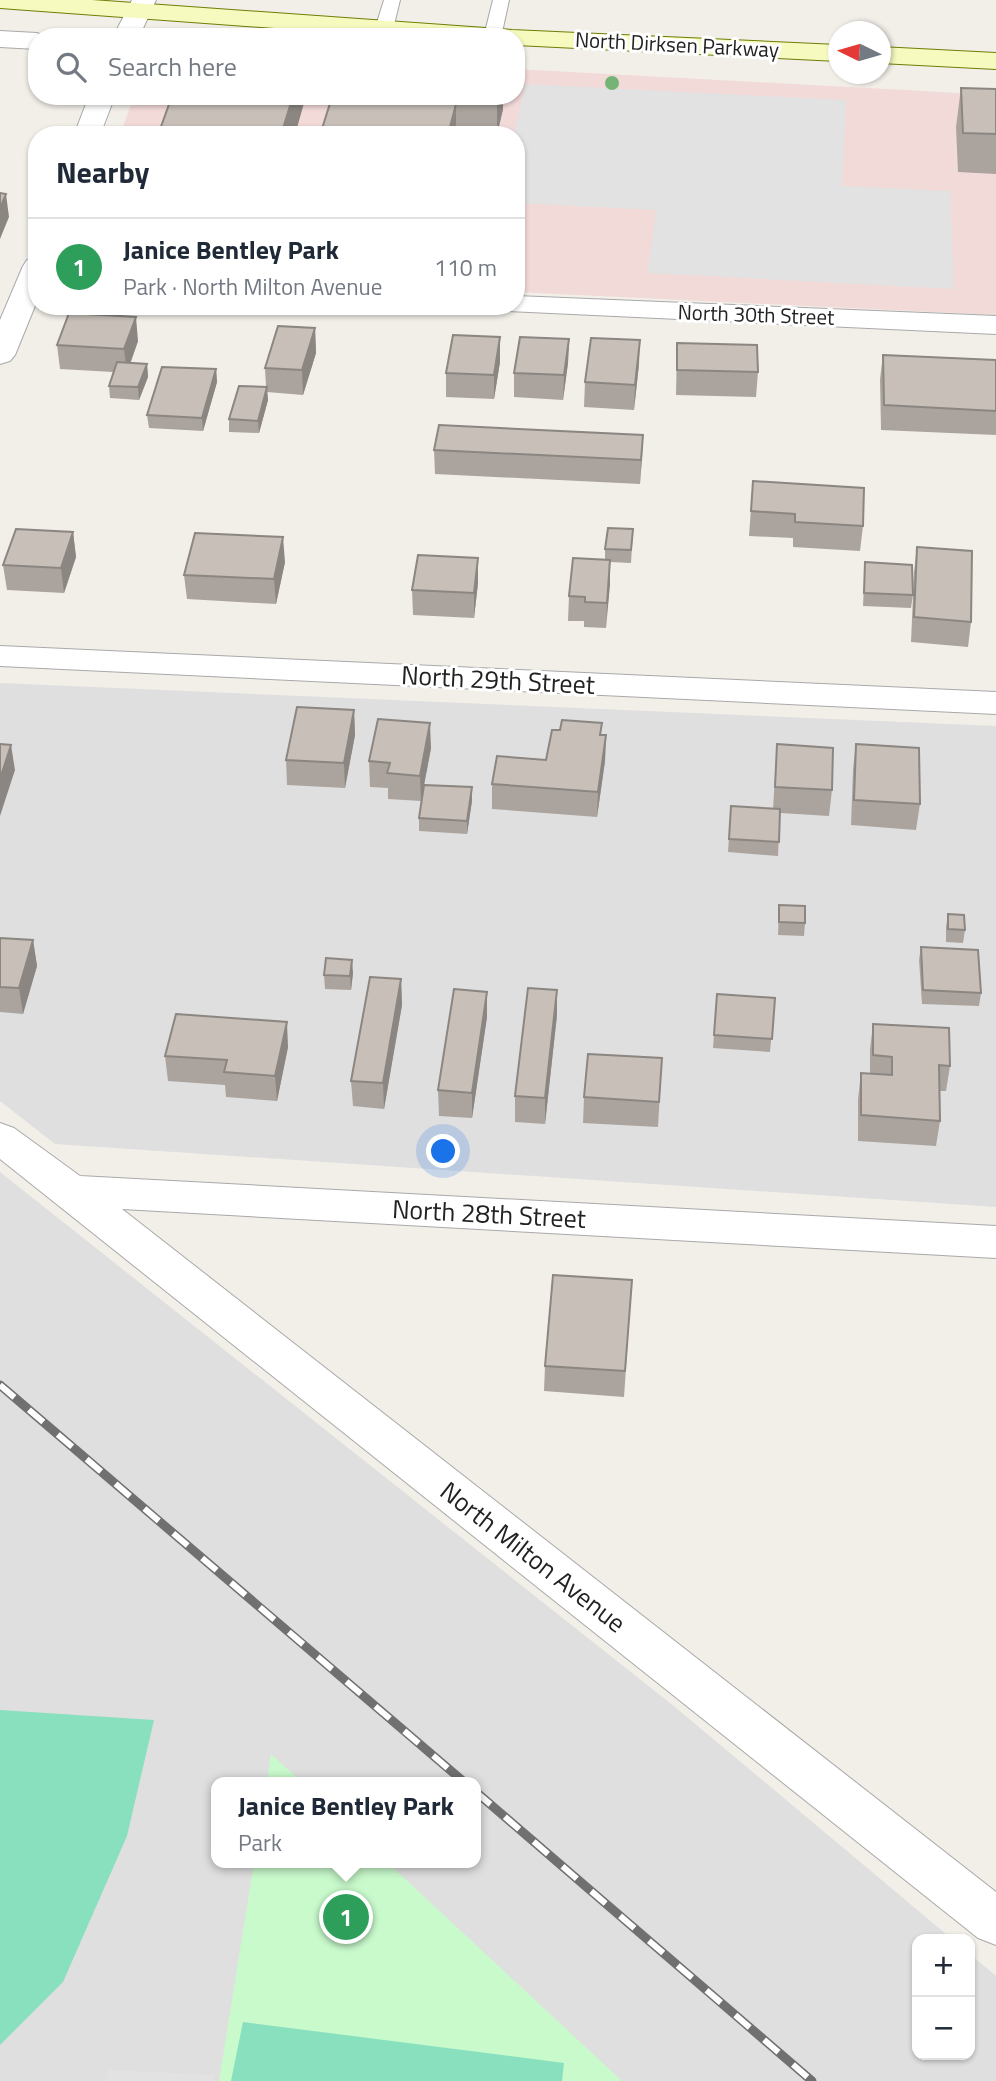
<!DOCTYPE html>
<html lang="en">
<head>
<meta charset="utf-8">
<style>
  :root { --surface:#fff; --page:#f2f2f3; --text:#1f2937; --muted:#747a83; --line:#e0e1e3; --accent:#d40000 }
  body { margin:0; font-family:"Titillium Web",sans-serif; background:var(--page); color:var(--text) }
  .controls { position:absolute; right:21px; bottom:21px; display:grid; overflow:hidden; border-radius:14px; box-shadow:0 2px 5px #0004 }
  .controls button { width:63px; height:63px; display:grid; place-items:center; padding:0; border:0; border-bottom:2px solid var(--line); background:var(--surface); color:var(--text); font:35px sans-serif }
  .compass { position:absolute; left:828px; top:21px; width:63px; height:63px; border-radius:50%; background:var(--surface); box-shadow:0 2px 5px #0004; rotate:275deg }
  .you { position:absolute; left:444px; top:1152px; width:24px; height:24px; margin:-18px; border:5px solid #fff; border-radius:50%; background:#1a73e8; box-shadow:0 0 0 10px #1a73e833 }
  .badge { display:grid; place-items:center; width:46px; height:46px; border-radius:50%; background:var(--accent); color:#fff; font-size:23px; font-weight:700 }
  .pin { position:absolute; translate:-50% -50%; border:4px solid #fff; box-shadow:0 2px 7px #0006 }
  .popup { position:absolute; left:211px; top:1777px; width:270px; height:91px; box-sizing:border-box; display:grid; place-content:center; border-radius:14px; background:var(--surface); filter:drop-shadow(0 2px 5px #0005); font-size:23px; white-space:nowrap; color:var(--muted) }
  .popup b { font-size:26px; color:var(--text) }
  .popup::after { content:''; position:absolute; left:50%; top:100%; margin-left:-14px; border:14px solid transparent; border-top-color:var(--surface) }
  .list { margin:0; padding:0; list-style:none }
  h2 { display:flex; justify-content:space-between; align-items:center; height:91px; margin:0; padding:0 28px; font-size:30px }
  h2 small { font-size:23px; font-weight:400; color:var(--muted) }
  .list li { display:grid; grid-template-columns:46px 1fr auto; gap:21px; align-items:center; box-sizing:border-box; height:98px; padding:0 28px; border-top:2px solid var(--line) }
  .list b { display:block; font-size:26px; white-space:nowrap }
  .list p { margin:0; font-size:23px; white-space:nowrap; color:var(--muted) }
  .list em { font-size:23px; font-style:normal; color:var(--muted) }
  .icon { flex:none; width:38px; height:38px; fill:none; stroke:currentColor; stroke-width:2; stroke-linecap:round; stroke-linejoin:round }
  .map { position:relative; flex:none; width:996px; height:2081px; overflow:hidden }
  .search { position:absolute; background:var(--surface); box-shadow:0 2px 5px #0004; left:28px; top:28px; width:497px; height:77px; display:flex; align-items:center; gap:18px; box-sizing:border-box; padding:0 24px; border-radius:28px; color:var(--muted); font-size:26px }
  .panel { position:absolute; background:var(--surface); box-shadow:0 2px 5px #0004; left:28px; top:126px; width:497px; height:189px; border-radius:28px }
  .map>svg:first-child { display:block }
</style>
</head>
<body>
<div class="map">
<svg width="996" height="2081" viewBox="0 0 996 2081">
  <rect width="100%" height="100%" fill="#f2efe9"/>
  <!-- residential -->
  <g fill="#e0dfdf" fill-rule="evenodd">
    <polygon points="0,683 996,726 996,1207 55,1144 0,1101"/>
    <path d="M0,1172L675,1707L952,1939H917V2055H970V1954L996,1976V2081H0ZM216,1782H476V1863H216Z"/>
  </g>
  <!-- commercial -->
  <polygon fill="#f2dad9" points="516,69 996,95 996,315 516,292 516,135 120,135 134,96 516,96"/>
  <!-- park -->
  <g fill="#c8facc">
    <polygon points="271,1754 302,1782 267,1782"/>
    <polygon points="254,1863 388,1863 622,2081 219,2081"/>
  </g>
  <!-- pitch -->
  <g fill="#88e0be">
    <polygon points="0,1710 154,1720 127,1836 63,1982 0,2045"/>
    <polygon points="243,2022 564,2063 562,2081 231,2081"/>
  </g>
  <!-- parking -->
  <g fill="#e2e2e2">
    <polygon points="525,84 846,100 842,186 950,191 954,289 648,273 656,210 516,203 516,135 514,135"/>
    <polygon points="109,2070 214,2075 213,2081 106,2081"/>
  </g>
  <g fill="none" stroke-linecap="round" stroke-linejoin="round">
    <!-- lane casing -->
    <g stroke="#a9a9a9" stroke-width="2">
      <g id="lane">
        <polygon points="384,0 400,0 393,29 384,34 375,29"/>
        <polygon points="493,0 509,0 501,37 484,36"/>
      </g>
    </g>
    <!-- street casing -->
    <g stroke="#a9a9a9" stroke-width="2">
      <g id="street">
        <polygon points="132,0 156,0 139,37 113,37"/>
        <polygon points="0,31 37,33 47,37 37,37 37,49 0,47"/>
        <polygon points="89,96 115,96 100,135 74,135"/>
        <polygon points="37,258 37,301 15,355 10,361 0,364 0,320 23,266 27,260"/>
        <polygon points="516,296 996,316 996,334 506,311 502,306 516,306"/>
        <polygon points="0,646 996,692 996,714 0,666"/>
        <polygon points="0,1123 14,1128 80,1176 996,1226 996,1258 122,1209 996,1892 996,1945 978,1938 0,1159"/>
      </g>
    </g>
    <!-- secondary casing -->
    <g stroke="#707d05" stroke-width="2">
      <g id="secondary">
        <polygon points="0,0 92,0 512,30 838,45 838,61 516,45 516,37 398,37 0,8"/>
        <polygon points="880,47 996,53 996,69 880,63"/>
      </g>
    </g>
    <!-- lane -->
    <use href="#lane" fill="#fff" fill-rule="evenodd"/>
    <!-- street -->
    <use href="#street" fill="#fff" fill-rule="evenodd"/>
    <!-- secondary -->
    <use href="#secondary" fill="#f7fabf" fill-rule="evenodd"/>
    <!-- rail casing -->
    <g stroke="#707070" stroke-width="9">
      <g id="rail">
        <polyline points="0,1385 464,1782"/>
        <polyline points="476,1792 812,2081"/>
      </g>
    </g>
    <!-- rail -->
    <use href="#rail" stroke="#fff" stroke-width="6" stroke-dasharray="19" stroke-linecap="butt"/>
  </g>
  <!-- trees -->
  <circle fill="#74b475" cx="612" cy="83" r="7"/>
  <!-- wall -->
  <g fill="#aba49e">
    <polygon points="961,88 996,89 996,174 958,172 956,127"/>
    <polygon points="335,96 503,96 503,109 497,135 320,135"/>
    <polygon points="315,328 316,353 303,395 267,392 268,400 259,433 229,432 229,419 266,387 265,368"/>
    <polygon points="500,337 500,362 494,399 446,397 446,373"/>
    <polygon points="569,339 568,363 563,400 514,397 514,373"/>
    <polygon points="138,341 130,363 147,364 148,377 139,400 110,398 109,386 113,372 60,369 57,345"/>
    <polygon points="677,343 758,372 756,397 676,395"/>
    <polygon points="883,355 996,360 996,435 881,430 880,379"/>
    <polygon points="639,364 634,410 584,407 585,382"/>
    <polygon points="216,369 217,382 203,431 149,428 147,415"/>
    <polygon points="643,435 640,484 435,474 434,450"/>
    <polygon points="753,481 863,526 860,551 793,547 793,538 749,536"/>
    <polygon points="633,529 631,563 610,562 606,628 584,627 584,621 568,621 569,596 605,559 605,549"/>
    <polygon points="73,532 76,557 64,593 7,590 3,565"/>
    <polygon points="917,547 971,622 968,647 911,642 914,572"/>
    <polygon points="478,558 478,583 474,618 413,615 412,590"/>
    <polygon points="285,562 276,604 187,599 184,575"/>
    <polygon points="865,562 913,595 911,608 863,606"/>
    <polygon points="354,710 355,735 345,788 287,785 286,760"/>
    <polygon points="601,735 606,735 605,761 597,817 492,809 492,784"/>
    <polygon points="777,744 832,790 829,816 780,813 778,856 728,852 731,806 773,809"/>
    <polygon points="856,744 920,804 916,830 851,825 853,769"/>
    <polygon points="431,748 421,801 388,799 388,788 370,787 369,761"/>
    <polygon points="472,801 467,834 419,831 419,818"/>
    <polygon points="779,905 805,923 804,936 778,935"/>
    <polygon points="948,914 965,930 963,943 946,942 946,927"/>
    <polygon points="0,938 33,940 37,966 23,1014 0,1012"/>
    <polygon points="921,947 981,993 979,1006 922,1004 919,960"/>
    <polygon points="353,973 351,990 325,989 324,975"/>
    <polygon points="401,979 402,1005 384,1109 353,1106 351,1081"/>
    <polygon points="717,994 775,998 770,1052 713,1048"/>
    <polygon points="557,1015 545,1124 515,1122 515,1096"/>
    <polygon points="487,1017 472,1118 439,1116 438,1090"/>
    <polygon points="873,1024 950,1066 946,1091 939,1091 940,1121 936,1146 858,1141 858,1099 861,1073 870,1074 870,1049"/>
    <polygon points="288,1047 277,1101 226,1097 225,1085 168,1081 165,1056"/>
    <polygon points="662,1058 658,1127 583,1123 584,1097"/>
    <polygon points="632,1280 624,1397 544,1391 545,1366"/>
  </g>
  <!-- shaded-wall -->
  <g fill="#8b8681">
    <polygon points="293,96 306,96 295,135 281,135"/>
    <polygon points="497,96 503,96 503,109 497,135"/>
    <polygon points="456,104 456,135 448,135"/>
    <polygon points="6,194 9,217 0,239 0,208"/>
    <polygon points="136,317 138,341 127,373 124,349"/>
    <polygon points="315,328 316,353 303,395 302,370"/>
    <polygon points="500,337 500,362 494,399 494,375"/>
    <polygon points="569,339 568,363 563,400 564,375"/>
    <polygon points="640,340 639,364 634,410 635,385"/>
    <polygon points="147,364 148,377 139,400 138,387"/>
    <polygon points="216,369 217,382 203,431 202,418"/>
    <polygon points="267,387 268,400 259,433 258,421"/>
    <polygon points="643,435 642,459 640,484 641,460"/>
    <polygon points="73,532 76,557 64,593 61,568"/>
    <polygon points="283,537 285,562 276,604 274,579"/>
    <polygon points="478,558 478,583 474,618 474,593"/>
    <polygon points="610,560 610,585 606,628 607,603"/>
    <polygon points="354,710 355,735 345,788 344,763"/>
    <polygon points="430,723 431,748 421,801 420,776"/>
    <polygon points="606,735 605,761 597,817 598,792"/>
    <polygon points="11,745 15,770 0,816 0,779"/>
    <polygon points="472,787 472,801 467,834 467,821"/>
    <polygon points="33,940 37,966 23,1014 19,988"/>
    <polygon points="352,960 353,973 351,990 350,976"/>
    <polygon points="401,979 402,1005 384,1109 383,1083"/>
    <polygon points="557,990 557,1015 545,1124 545,1098"/>
    <polygon points="487,992 487,1017 472,1118 472,1093"/>
    <polygon points="287,1022 288,1047 277,1101 275,1076"/>
  </g>
  <!-- building -->
  <g fill="#c7bfb8" stroke="#8b8681" stroke-width="2">
    <polygon points="961,88 996,89 996,134 963,133"/>
    <polygon points="172,96 293,96 281,135 158,135"/>
    <polygon points="370,96 389,96 388,100 456,104 448,135 320,135 332,97 369,99"/>
    <polygon points="468,96 497,96 497,98"/>
    <polygon points="0,193 6,194 0,208"/>
    <polygon points="69,313 136,317 124,349 57,345"/>
    <polygon points="278,326 315,328 302,370 265,368"/>
    <polygon points="453,335 500,337 494,375 446,373"/>
    <polygon points="520,337 569,339 564,375 514,373"/>
    <polygon points="591,338 640,340 635,385 585,382"/>
    <polygon points="677,343 757,345 758,372 677,370"/>
    <polygon points="883,355 996,360 996,411 884,405"/>
    <polygon points="117,362 147,364 138,387 109,386"/>
    <polygon points="162,367 216,369 202,418 147,415"/>
    <polygon points="239,386 267,387 258,421 229,419"/>
    <polygon points="439,425 643,435 641,460 434,450"/>
    <polygon points="753,481 864,488 863,526 795,522 795,514 751,511"/>
    <polygon points="608,528 633,529 631,550 605,549"/>
    <polygon points="16,529 73,532 61,568 3,565"/>
    <polygon points="195,533 283,537 274,579 184,575"/>
    <polygon points="917,547 972,551 971,622 914,617"/>
    <polygon points="418,555 478,558 474,593 412,590"/>
    <polygon points="573,558 610,560 607,603 585,602 585,597 569,596"/>
    <polygon points="865,562 912,565 913,595 864,593"/>
    <polygon points="297,707 354,710 344,763 286,760"/>
    <polygon points="378,719 430,723 420,776 387,773 390,763 369,761"/>
    <polygon points="562,720 602,723 600,735 606,735 598,792 492,784 497,756 546,760 552,730 560,730"/>
    <polygon points="0,744 11,745 0,779"/>
    <polygon points="777,744 833,748 832,790 775,787"/>
    <polygon points="856,744 919,748 920,804 854,800"/>
    <polygon points="424,785 472,787 467,821 419,818"/>
    <polygon points="731,806 780,809 779,842 729,839"/>
    <polygon points="779,905 805,906 805,923 779,922"/>
    <polygon points="948,914 964,915 965,930 948,929"/>
    <polygon points="0,938 33,940 19,988 0,987"/>
    <polygon points="921,947 978,950 981,993 923,990"/>
    <polygon points="326,958 352,960 350,976 324,975"/>
    <polygon points="370,977 401,979 383,1083 351,1081"/>
    <polygon points="528,988 557,990 545,1098 515,1096"/>
    <polygon points="454,989 487,992 472,1093 438,1090"/>
    <polygon points="717,994 775,998 772,1039 714,1035"/>
    <polygon points="176,1014 287,1022 275,1076 224,1072 227,1060 165,1056"/>
    <polygon points="873,1024 949,1028 950,1066 939,1065 940,1121 861,1115 861,1073 892,1075 892,1057 873,1055"/>
    <polygon points="588,1054 662,1058 659,1102 584,1097"/>
    <polygon points="553,1275 632,1280 625,1371 545,1366"/>
  </g>
  <g text-anchor="middle" stroke-width="6" stroke-linejoin="round" paint-order="stroke">
    <!-- far-street labels -->
    <g font-size="21" fill="#222" stroke="#fff">
      <text transform="translate(677 45) rotate(3)" y="7">North Dirksen Parkway</text>
      <text transform="translate(756 315) rotate(2)" y="7">North 30th Street</text>
    </g>
    <!-- street labels -->
    <g font-size="26" fill="#222" stroke="#fff">
      <text transform="translate(498 680) rotate(3)" y="9">North 29th Street</text>
      <text transform="translate(489 1214) rotate(3)" y="9">North 28th Street</text>
      <text transform="translate(533 1557) rotate(38)" y="9">North Milton Avenue</text>
    </g>
  </g>
</svg>
<div class="controls">
<button>+</button>
<button>−</button>
</div>
<svg class="compass" viewBox="-18 -18 36 36"><path d="M0-13l5 13h-10z" fill="#e53935"/><path d="M0 13l5-13h-10z" fill="#747a83"/></svg>
<div class="you"></div>
<div class="pin badge" style="left:346px;top:1917px;background:#2e9e5b">1</div>
<div class="popup"><b>Janice Bentley Park</b>Park</div>
<div class="search"><svg class="icon" aria-label="search" viewBox="0 0 24 24"><circle cx="10" cy="10" r="6"/><path d="M15 15l6 6"/></svg>Search here</div>
<section class="panel">
<h2>Nearby<small></small></h2>
<ul class="list">
<li><span class="badge" style="background:#2e9e5b">1</span><div><b>Janice Bentley Park</b><p>Park · North Milton Avenue</p></div><em>110 m</em></li>
</ul>
</section>
</div>
</body>
</html>
